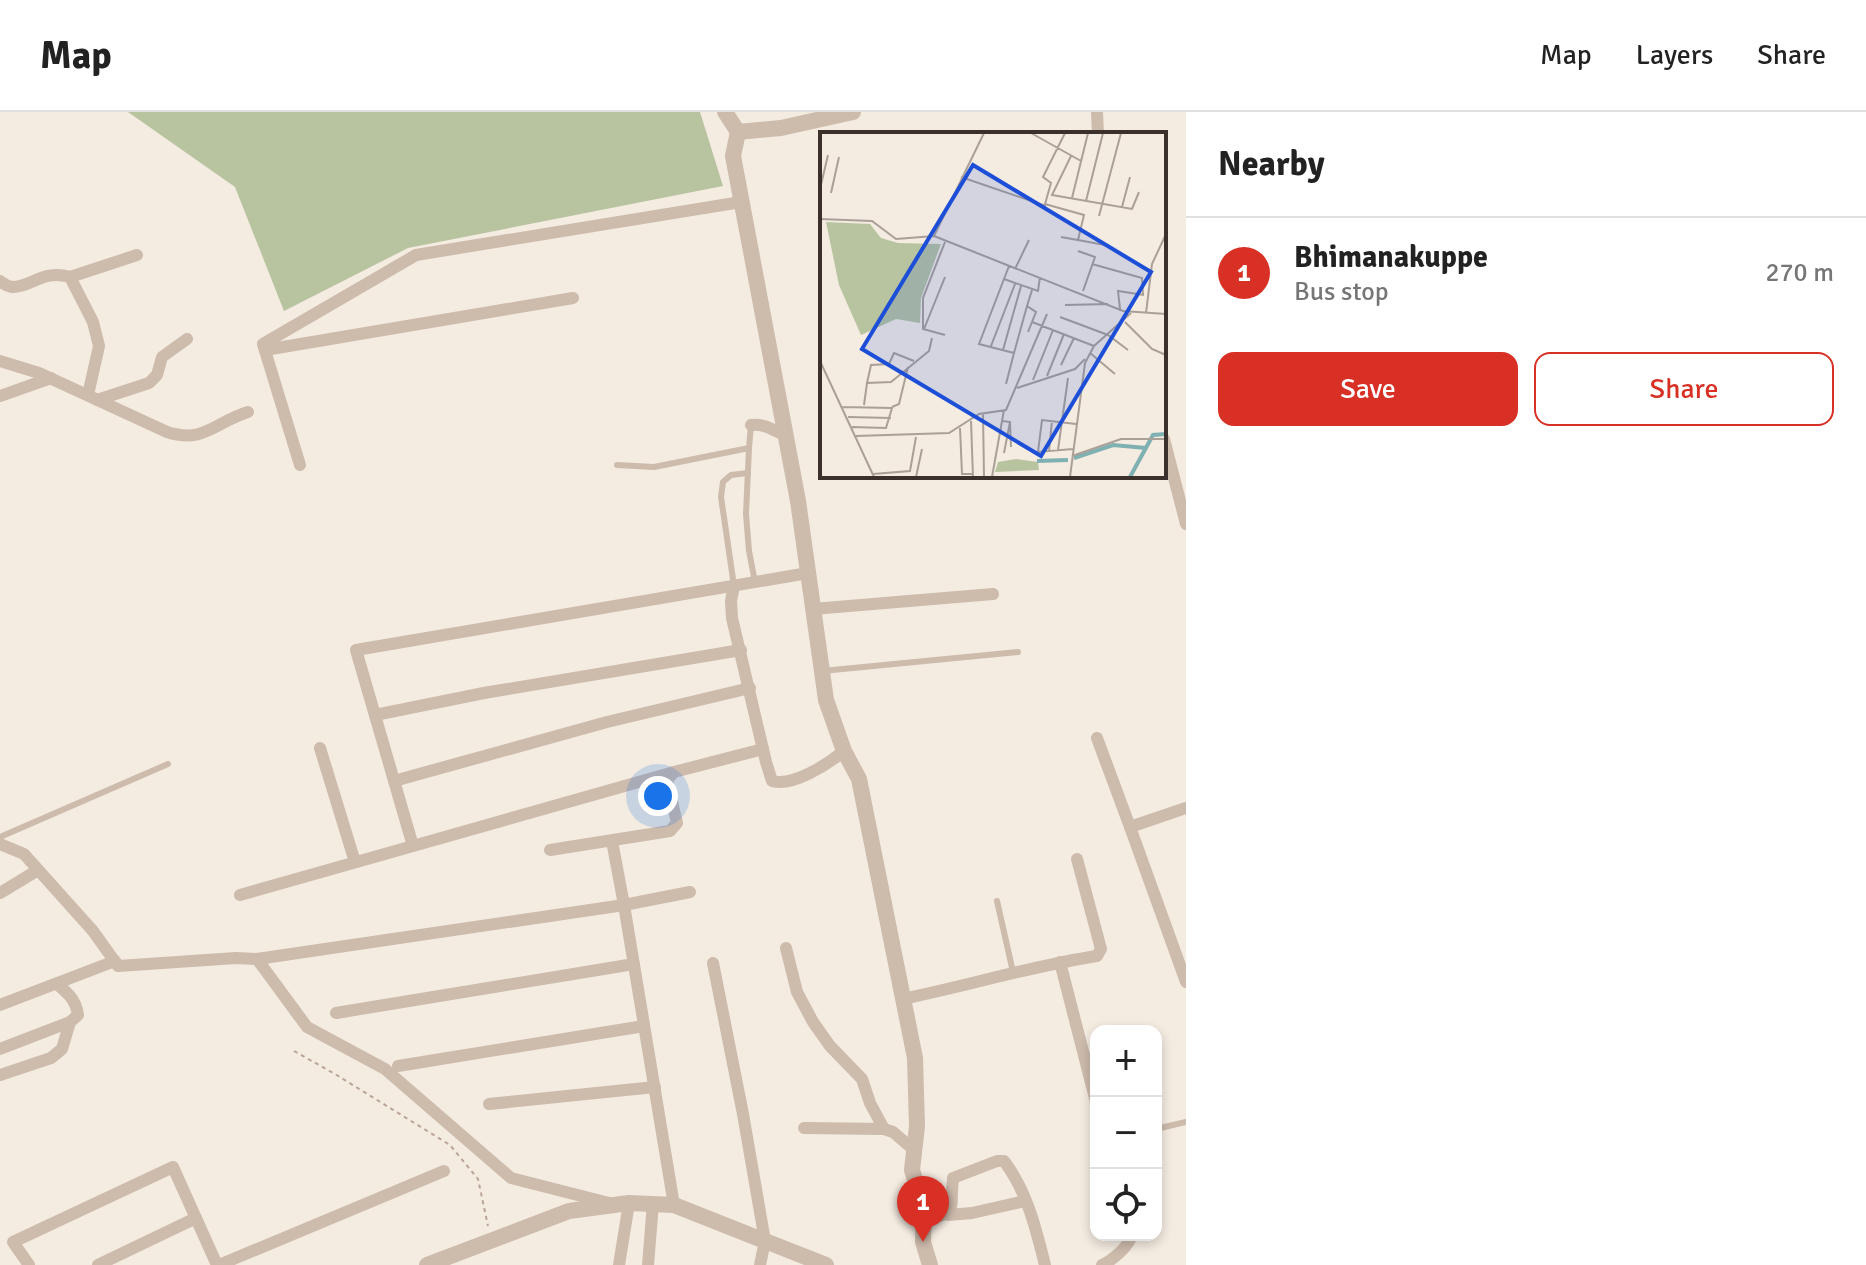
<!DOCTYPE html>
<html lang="en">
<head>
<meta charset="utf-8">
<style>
  :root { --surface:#fff; --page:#f2f2f2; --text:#222; --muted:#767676; --line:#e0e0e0; --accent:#d93025 }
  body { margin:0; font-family:Signika,sans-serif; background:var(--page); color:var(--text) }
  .controls { position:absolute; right:24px; bottom:24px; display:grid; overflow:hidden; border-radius:16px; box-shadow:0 4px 12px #0003 }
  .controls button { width:72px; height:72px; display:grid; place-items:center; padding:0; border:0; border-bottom:2px solid var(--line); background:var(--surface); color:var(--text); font:40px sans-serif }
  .you { position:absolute; left:658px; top:684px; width:28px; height:28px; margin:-20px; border:6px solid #fff; border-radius:50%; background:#1a73e8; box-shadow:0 0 0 12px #1a73e833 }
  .badge { display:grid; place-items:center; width:52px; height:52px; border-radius:50%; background:var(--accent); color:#fff; font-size:26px; font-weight:700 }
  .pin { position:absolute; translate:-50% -66px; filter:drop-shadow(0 2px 4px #0008) }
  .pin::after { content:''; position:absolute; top:42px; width:28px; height:24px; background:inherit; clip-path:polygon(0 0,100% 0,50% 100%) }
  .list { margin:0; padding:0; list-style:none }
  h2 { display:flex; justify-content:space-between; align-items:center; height:104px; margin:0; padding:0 32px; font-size:34px }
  h2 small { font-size:26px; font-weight:400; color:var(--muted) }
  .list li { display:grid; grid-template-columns:52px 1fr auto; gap:24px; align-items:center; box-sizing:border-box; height:112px; padding:0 32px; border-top:2px solid var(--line) }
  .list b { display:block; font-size:30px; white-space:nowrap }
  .list p { margin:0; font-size:26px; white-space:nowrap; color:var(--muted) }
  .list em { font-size:26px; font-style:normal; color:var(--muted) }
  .actions { display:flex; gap:16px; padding:24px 32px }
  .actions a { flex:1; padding:18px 0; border:2px solid var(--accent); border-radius:16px; text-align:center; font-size:28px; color:var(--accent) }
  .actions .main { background:var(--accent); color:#fff }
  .icon { flex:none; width:44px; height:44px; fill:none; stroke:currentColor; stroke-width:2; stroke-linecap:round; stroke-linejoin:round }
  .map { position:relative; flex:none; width:1186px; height:1153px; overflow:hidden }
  header { display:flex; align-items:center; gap:48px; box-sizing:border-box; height:112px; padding:0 40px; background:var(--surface); border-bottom:2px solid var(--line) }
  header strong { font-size:38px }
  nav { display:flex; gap:44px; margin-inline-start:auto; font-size:28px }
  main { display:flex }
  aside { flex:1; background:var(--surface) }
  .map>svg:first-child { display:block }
</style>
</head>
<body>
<header>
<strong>Map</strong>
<nav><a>Map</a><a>Layers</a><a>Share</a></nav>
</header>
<main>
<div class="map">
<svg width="1186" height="1153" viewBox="0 0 1186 1153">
  <rect width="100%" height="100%" fill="#f4ebe1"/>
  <!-- green -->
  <polygon fill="#b8c4a0" points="128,0 700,0 723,74 408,136 284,199 235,75"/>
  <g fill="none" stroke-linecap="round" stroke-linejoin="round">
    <!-- path -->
    <polyline stroke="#b9a596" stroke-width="2" stroke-dasharray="4 4" stroke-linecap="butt" points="294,939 335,962 450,1033 478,1067 488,1114"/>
    <!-- service -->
    <g stroke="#cdbbac" stroke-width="6">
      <polyline points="749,336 746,402 749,439 755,470"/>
      <polyline points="617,353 654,355 749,336 751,313"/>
      <polyline points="734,474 721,385 723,370 731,363 748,361"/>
      <polyline points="822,559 1018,540"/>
      <polyline points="0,725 168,652"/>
      <polyline points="997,789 1013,860"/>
      <polyline points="1156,1017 1186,1010"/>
    </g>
    <!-- minor -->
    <g stroke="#cdbbac" stroke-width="12">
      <polyline points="1097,0 1098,22"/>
      <polyline points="70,165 137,143"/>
      <path d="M0,169C4,172 6,174 12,175C32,175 43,157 70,165L93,210L99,234L88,283"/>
      <polyline points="265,238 573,186"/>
      <path d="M0,249L39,261L167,320C204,332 215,310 248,300"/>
      <polyline points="0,284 51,266"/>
      <polyline points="97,288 149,271 157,263 162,245 187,227"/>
      <path d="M751,313C764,311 775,319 786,324"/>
      <polyline points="1164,327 1186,412"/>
      <polyline points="300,353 263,232 416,143 741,90"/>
      <path d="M734,474L731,489L732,506L766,650L772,669C793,675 828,652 844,639"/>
      <polyline points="813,497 993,482"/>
      <polyline points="375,603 484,581 741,538"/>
      <polyline points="1097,626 1130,715 1186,696"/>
      <polyline points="320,636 355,750"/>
      <polyline points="674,660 413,734 356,538 808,461"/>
      <polyline points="394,669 607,610 750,576"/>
      <polyline points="1130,715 1186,870"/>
      <polyline points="612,729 624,793 674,1093"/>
      <polyline points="0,732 24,742 93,819 118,854 236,846 257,847 624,793 690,780"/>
      <polyline points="550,738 670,719 677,711 667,668 674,660 763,637"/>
      <polyline points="0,781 38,758"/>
      <polyline points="240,783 413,734"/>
      <polyline points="786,836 797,880 813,910 830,934 862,967 870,991 884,1017 893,1020 914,1038"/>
      <polyline points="257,847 307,915 385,957 511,1066 609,1091"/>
      <polyline points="1060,850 1096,990"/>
      <polyline points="713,851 743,1002 765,1129 760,1153"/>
      <path d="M902,887C967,874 1031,854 1097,844L1101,837L1077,747"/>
      <polyline points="0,893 115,849"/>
      <polyline points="336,901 634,852"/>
      <path d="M0,937L70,910L78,903C76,888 68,881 57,872"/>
      <polyline points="398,954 644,914"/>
      <polyline points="0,963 51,946 62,937 70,910"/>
      <polyline points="489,992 655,975"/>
      <polyline points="804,1016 884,1017"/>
      <polyline points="948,1103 972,1101 1025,1089"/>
      <path d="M923,1109C960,1099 949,1100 953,1066L997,1049H1004C1027,1079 1036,1117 1045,1153"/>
      <polyline points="29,1153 13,1130 173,1055 217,1153"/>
      <polyline points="98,1153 196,1106"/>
      <polyline points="219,1153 444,1059"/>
      <polyline points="619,1153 629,1091"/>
      <polyline points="648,1153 653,1091"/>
      <path d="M1102,1153C1113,1148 1129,1134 1132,1123"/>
    </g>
    <!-- tertiary -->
    <g stroke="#cdbbac" stroke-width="16">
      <polyline points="725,0 738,20 781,16 853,0"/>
      <polyline points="738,20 733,44 798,389 826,588 844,639 859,667 915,946 917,1014 912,1058 924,1096 923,1130 930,1153"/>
      <polyline points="427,1153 569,1099 629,1091 674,1093 826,1153"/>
    </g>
  </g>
  <!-- overview -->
  <g transform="translate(820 20)">
    <rect width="346" height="346" fill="#f4ebe1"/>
    <path d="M6,90L50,92L61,106L78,111L121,112L101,166L100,191L76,187L41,203L19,153ZM196,327L218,330L219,338L175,340L178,330Z" fill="#b8c4a0"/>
    <path fill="none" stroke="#7fb0b2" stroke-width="4" d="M254,326L293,313L326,316M217,329L248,328M310,345L333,303L346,302"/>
    <path fill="none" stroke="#aaa098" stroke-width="2" d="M211,1L261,29M251,24L232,63L312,77L319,60M141,45L226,74M0,57L8,23M11,61L19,25M252,66L268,1M266,69L283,1M302,75L310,45M279,84L301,1M0,87L52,89L76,107L114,104L164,1M114,104L303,179L346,182M241,105L258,108L264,83L225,72L231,51L223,45L245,1M258,108L290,114M258,119L275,125L263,159M272,132L322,146L323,163M189,134L159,212L194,221L207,174M195,137L209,108M184,147L218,159L220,145M245,173L288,172M300,177L298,159L324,163M326,181L332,132L346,102M240,185L288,203L308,218M212,190L274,214M305,190L332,217L346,223M104,197L125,145M208,200L216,180L207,174L212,158M125,203L103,197V166L125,110M171,214L195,152M183,218L201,154M270,221L295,242M0,229L54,345M241,233L254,206M227,244L244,202M213,248L233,198M47,251L51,233L69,232L74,221L94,229M186,252L194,221M197,256L255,237L265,227M44,273L47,251L71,250L109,219L112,206M22,275L72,276L66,296L32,295M72,275L79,272L88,235M163,281L164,345M28,285L71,286M151,289L153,345M183,289L190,290L184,321M190,291L191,315M140,296L142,342H153M36,304L129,301L159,282L186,278L227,182M253,317L218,320L222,288L256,292M238,318L248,246M229,319L232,289M252,324L301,307H346M53,342L90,339L96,305M96,345L102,317M172,345L184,278M250,345L265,231L274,214L311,181"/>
    <path fill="#1d4ed8" fill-opacity="0.15" stroke="#1d4ed8" stroke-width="4" d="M153,33L331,140L221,324L42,217Z"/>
    <rect width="346" height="346" fill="none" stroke="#3b302b" stroke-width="4"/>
  </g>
</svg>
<div class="controls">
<button>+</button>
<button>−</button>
<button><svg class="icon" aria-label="locate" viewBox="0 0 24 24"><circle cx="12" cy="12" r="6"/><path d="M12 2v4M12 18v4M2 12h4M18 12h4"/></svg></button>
</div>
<div class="you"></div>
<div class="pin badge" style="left:923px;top:1130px">1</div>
</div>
<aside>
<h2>Nearby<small></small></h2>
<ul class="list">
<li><span class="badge">1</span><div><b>Bhimanakuppe</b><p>Bus stop</p></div><em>270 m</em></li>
</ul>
<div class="actions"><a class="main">Save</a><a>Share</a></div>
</aside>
</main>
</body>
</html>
